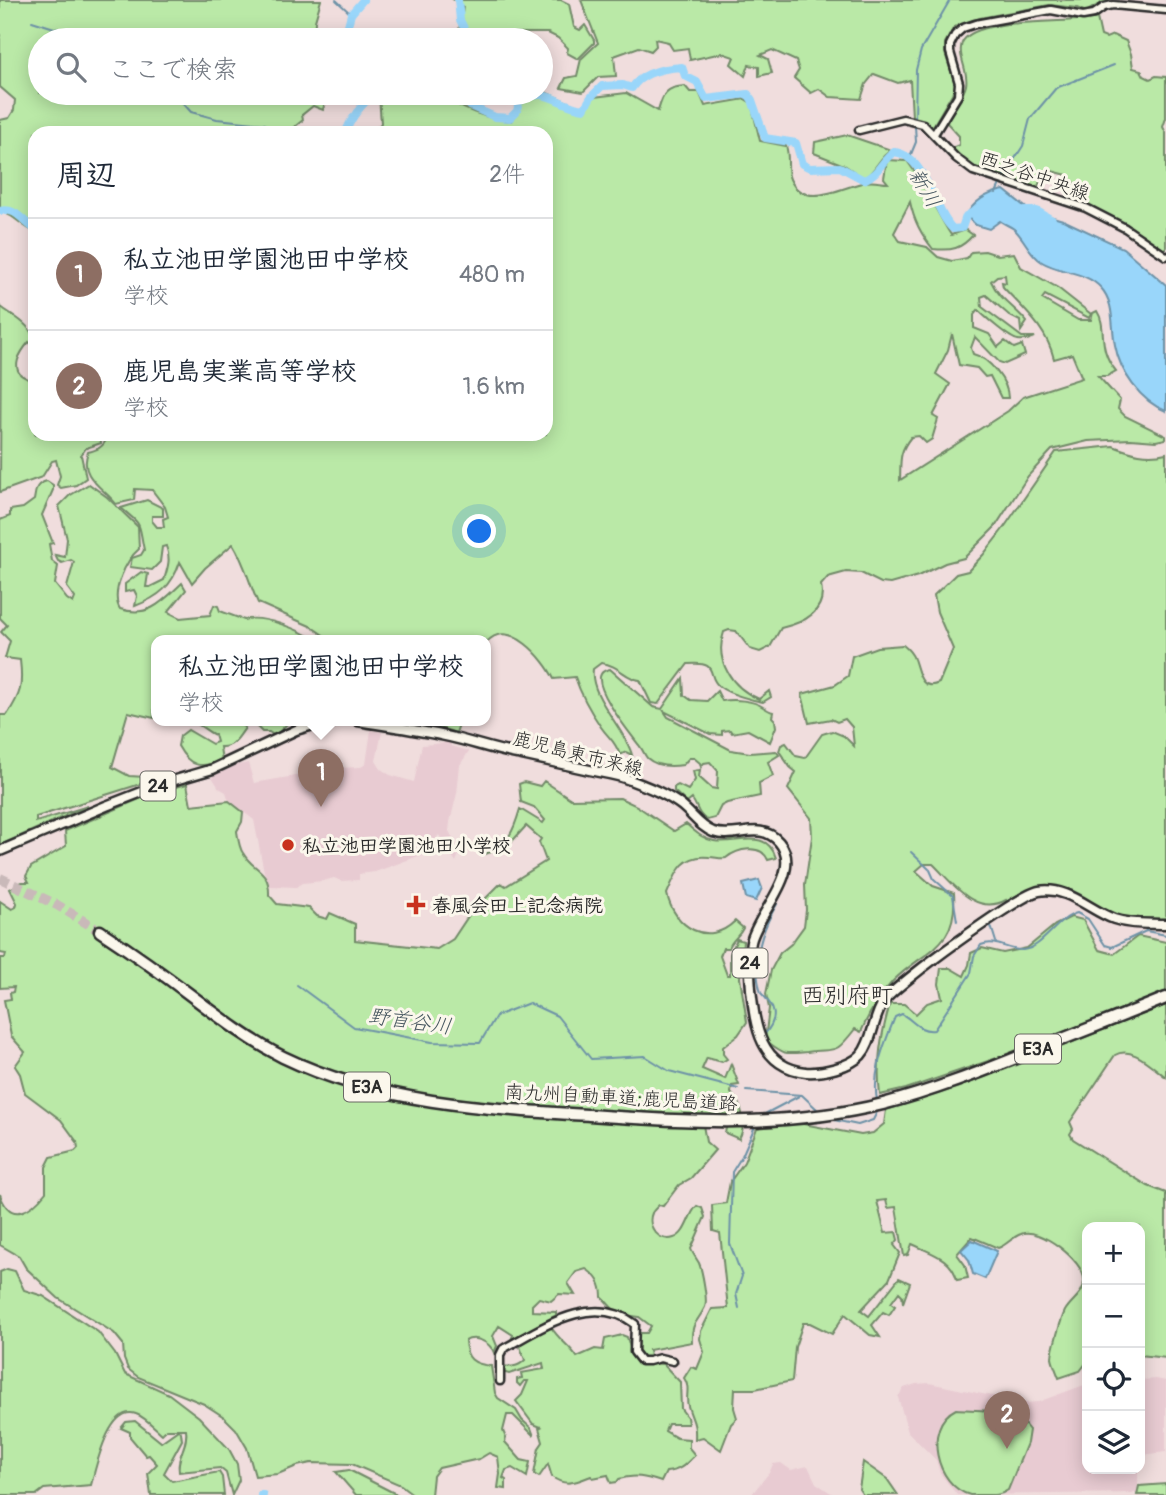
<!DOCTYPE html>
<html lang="ja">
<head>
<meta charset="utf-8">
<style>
  :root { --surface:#fff; --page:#f6f6f7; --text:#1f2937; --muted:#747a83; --line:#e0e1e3; --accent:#c8321e }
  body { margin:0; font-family:Pangolin,"Klee One",sans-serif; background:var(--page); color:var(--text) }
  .controls { position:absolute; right:21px; bottom:21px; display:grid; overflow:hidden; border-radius:14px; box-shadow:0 4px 18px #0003 }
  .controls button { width:63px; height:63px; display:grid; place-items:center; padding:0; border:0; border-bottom:2px solid var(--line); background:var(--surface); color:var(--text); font:35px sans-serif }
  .you { position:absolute; left:480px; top:532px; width:24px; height:24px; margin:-18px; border:5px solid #fff; border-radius:50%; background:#1a73e8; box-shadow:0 0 0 10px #1a73e833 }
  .badge { display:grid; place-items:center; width:46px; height:46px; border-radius:50%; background:var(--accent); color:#fff; font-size:23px; font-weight:700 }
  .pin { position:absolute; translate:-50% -58px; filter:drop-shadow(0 2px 4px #0008) }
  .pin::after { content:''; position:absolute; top:37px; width:24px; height:21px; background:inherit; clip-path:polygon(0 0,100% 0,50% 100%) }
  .popup { position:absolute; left:151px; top:635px; width:340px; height:91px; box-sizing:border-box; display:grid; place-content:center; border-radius:14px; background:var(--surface); filter:drop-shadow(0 2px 5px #0005); font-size:23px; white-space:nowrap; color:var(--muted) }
  .popup b { font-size:26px; color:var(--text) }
  .popup::after { content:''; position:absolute; left:50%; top:100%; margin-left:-14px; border:14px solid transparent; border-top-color:var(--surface) }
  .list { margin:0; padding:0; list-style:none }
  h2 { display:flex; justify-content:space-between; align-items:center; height:91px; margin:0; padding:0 28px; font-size:30px }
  h2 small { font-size:23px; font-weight:400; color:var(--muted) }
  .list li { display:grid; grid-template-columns:46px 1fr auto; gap:21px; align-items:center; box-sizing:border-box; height:112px; padding:0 28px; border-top:2px solid var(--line) }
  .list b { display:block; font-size:26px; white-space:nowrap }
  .list p { margin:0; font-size:23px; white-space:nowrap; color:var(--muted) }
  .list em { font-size:23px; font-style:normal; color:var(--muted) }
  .icon { flex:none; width:38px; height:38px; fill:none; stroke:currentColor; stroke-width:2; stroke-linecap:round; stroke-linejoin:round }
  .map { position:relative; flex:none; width:1166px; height:1495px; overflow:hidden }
  .search { position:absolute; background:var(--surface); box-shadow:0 4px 18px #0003; left:28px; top:28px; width:525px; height:77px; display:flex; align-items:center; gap:18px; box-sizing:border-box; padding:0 24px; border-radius:38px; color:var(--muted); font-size:26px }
  .panel { position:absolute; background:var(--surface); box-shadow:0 4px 18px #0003; left:28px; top:126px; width:525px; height:315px; border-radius:21px }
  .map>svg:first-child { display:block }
</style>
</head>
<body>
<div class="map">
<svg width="1166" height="1495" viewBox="0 0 1166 1495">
  <rect width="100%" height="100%" fill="#f0dddd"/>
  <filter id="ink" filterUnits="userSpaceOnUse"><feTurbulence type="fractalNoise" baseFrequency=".0143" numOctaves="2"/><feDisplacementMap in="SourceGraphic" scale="14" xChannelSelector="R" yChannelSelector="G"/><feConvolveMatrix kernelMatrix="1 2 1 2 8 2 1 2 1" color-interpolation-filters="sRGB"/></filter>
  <g filter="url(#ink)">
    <!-- built -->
    <g fill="#e8cbd2">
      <polygon points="371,730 382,732 376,761 381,769 390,775 414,782 422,745 444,743 446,741 450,742 451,746 469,751 460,765 457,793 450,822 449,831 460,852 456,862 439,835 421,855 375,872 359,874 359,880 341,881 334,878 323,881 302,883 296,887 270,886 264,872 254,820 229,801 226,792 219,788 212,777 236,765 248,763 254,783 312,773 312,769 361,767 366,764"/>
      <polygon points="1156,1379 1166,1381 1166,1452 1142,1455 1140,1458 1140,1380"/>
      <polygon points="929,1383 1026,1403 1038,1402 1087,1384 1087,1469 1138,1469 1138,1493 957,1495 940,1473 936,1460 908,1432 898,1397 904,1388 916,1384"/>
      <polygon points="781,1463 791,1470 808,1466 816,1483 834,1495 751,1495 769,1473 773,1464"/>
    </g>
    <!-- green -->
    <g fill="#bae9a7" stroke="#728a69" stroke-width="2" fill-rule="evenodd">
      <path d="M0,0H321L315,21L314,40H40V93H296L299,101H307L314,93H327L323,110L313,106L302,115L303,120L287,133H35V232C20,226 16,215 0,212V120L9,118L14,110L15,100L0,87Z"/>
      <path d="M454,0H561L569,4L574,27L580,30L585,25L594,40V43L578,59L567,53L568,48L558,38L548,33H498L466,40C454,29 462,21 463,7Z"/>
      <polygon points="581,0 1109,0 1109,2 1094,7 1086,12 1077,8 1049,5 980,18 954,27 945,43 945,53 956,87 933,126 912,117 910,80 898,83 874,74 866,84 861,99 830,97 819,89 811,93 794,78 799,70 796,61 772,50 760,55 768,59 772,73 759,76 759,67 749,65 745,76 731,64 734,57 722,53 690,60 688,48 673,50 668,42 655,39 656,46 651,51 639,47 614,56 616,76 598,77 583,92 561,88 566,78 577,76 581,59 598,43"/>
      <path d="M1097,18L1101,36L1106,38L1113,35L1126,41L1131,54L1133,68L1141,70L1144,76L1150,79L1156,76L1166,77V118L1163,127L1166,133V247L1163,251L1129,226L1085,204L1075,184L1067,175L1052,171L1042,177L1036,191L970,165L951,148L959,145V136L947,123C949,108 963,100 966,85C969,71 957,56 962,43C973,16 1071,24 1097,18Z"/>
      <path d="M685,86L690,92H699L705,106L745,99L751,103L760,141L786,146C790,156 786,170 790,179C804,211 844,186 866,182C873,180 881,183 888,183L884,178L887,160L907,161C925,184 935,210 951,235L966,230L973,235C961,249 952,251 933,249C921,234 914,221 910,202L894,233L900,241L927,247L938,257L952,261L967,258L971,252L985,251L997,255L1014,253L1021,267L1058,288L1091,314L1089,318L1045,295L1042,299L1078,320H1091L1093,313L1097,311C1108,328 1096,347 1116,371L1107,376H1098L1120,400L1118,409L1125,416L1166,436V439L1156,441L1131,439L1088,441L1052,450L1028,476L995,527L964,558L945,563L918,576L890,584L881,583L861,573L846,572L828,577L821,585C827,612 803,623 781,628L770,647L760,652L750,649L736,631L729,630L724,632C714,661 732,688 759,699L769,691L771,697L763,702C752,700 729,694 720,687C705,676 721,661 688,664L658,704L651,703L640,680C625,679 620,665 601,663L593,669C589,697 625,728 632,755L626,752L620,755C614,739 610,740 601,727C590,711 581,695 575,677L554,679C545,660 509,616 486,643V641H332L310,626L258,603C249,583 245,563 233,544L205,568L192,583L180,562C172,586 159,597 135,606L137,596L134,590L125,592V584L141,572L148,574L146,587H150L164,580C168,567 171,559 166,546L162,547L160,562L152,570L130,567L132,558L141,555L144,550C138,522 144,527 121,508L147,500L163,508V516H152V521L157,527H164L163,519L168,517L165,507L152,490L135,489L134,500L116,504C104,488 78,477 88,452C97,450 104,447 107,437L106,434H546V133H373L381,123L379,95L382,93H443C458,110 489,119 511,121C519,112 520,100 529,93L545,92L580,107L588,106L594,97L626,93L658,111C663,94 665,87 685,86ZM1005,275L1006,283L1002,282L1003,287C1024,310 1046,327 1054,359L1072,354L1082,378L1023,397L1008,411L900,480C901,461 898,453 911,437L919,436L926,443L932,439L938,419L933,416L950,384L936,374L948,350L952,334L959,365L977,368L985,377L990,376L1001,398H1008C1008,381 989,358 973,354L971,348L975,337L999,362L1005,364L1025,355L1022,345L1014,348L1005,341L998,347L989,334L974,328V315L978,310C985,317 1010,339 1018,340C1025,341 1029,340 1035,337H1022L982,307L981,297L986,295L1010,316L1020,321L1021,331L1027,322C1015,307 999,299 991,281L997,276Z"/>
      <path d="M847,135L891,150C879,157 876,171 864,178L844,165L814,153L815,142Z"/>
      <path d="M1,307C16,318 35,326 35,347L29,342C23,349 12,364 20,374C23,377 31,380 35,383L33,389L35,391V401L31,404L35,413V434H100L101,443L86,448L81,455L86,478L76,485L61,488L57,485L60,476L56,460L52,461L42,477L0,492Z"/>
      <path d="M1113,446C1131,453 1147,458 1166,453V920C1149,919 1133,921 1117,916C1071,902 1059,865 1007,902L1006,900C975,917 952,882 933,864H924L916,871L933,886L954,893C958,948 925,949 893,981C879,996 869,1013 861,1032L855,1029C834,1056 837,1048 807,1052C782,1054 786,1055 765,1040L769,1008L766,994L771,970L780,953L791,944L804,926L806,910L805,885L812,837L811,818L788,789L796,772L790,767L779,751L781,745L786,743L796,756L805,758L822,734L832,731L844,736L854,746L852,727L845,719L837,722L831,719L809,723L802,694L835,685L848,676L852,656L877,647L903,645C908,649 912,653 914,659C919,672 920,692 939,683L953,649L937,612L934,595L956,574L968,571L983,555L1003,529L1056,452Z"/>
      <path d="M47,481L53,485V490L42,515L53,543L49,544L52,561L58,566L55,584L67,599L73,603L75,598L67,587L74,562L71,560L62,563L58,561L55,555L65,557L67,539L59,506L69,496L89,484L107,497L138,527L139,549C126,560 110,593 120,609C149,618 162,602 182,583L186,590L168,612L180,618L210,615L214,605L218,606L220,611L244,620C262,614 301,630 316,641H156L154,718L128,712L112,767L129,776L146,777L150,781L36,817V822L88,806L0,845V715H7C21,694 23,686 20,660L5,658L10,641L1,632L7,625L0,618V520L10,516V510L23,508L34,500C36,490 35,484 47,481Z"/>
      <path d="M610,669L653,707L662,709L683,678L684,695L691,700L707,701L717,691L722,701C734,699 753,700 763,707C766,709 769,711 773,712L772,717L775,720L776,727L770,742L748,730L732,733L730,730L722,731V735L710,734L664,711L668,717L731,750L750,753L776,751L779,755L768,762L773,776L759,783L760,796L727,803L721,806L715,818L707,820C697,814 698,807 692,799L687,803L674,791V787L678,785L688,790L695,780L693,771L700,770L699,777L711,788L717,789L718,771L710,762L704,763L701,767L700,763L694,758H689L683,765C671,767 657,767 647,758C644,754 642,748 638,744C630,733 593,688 601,674C603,670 606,670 610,669Z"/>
      <path d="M191,721H237L245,728C238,738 233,748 220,747L222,761C201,768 190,768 178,746L180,736L188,730L212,744L217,742L215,735C206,731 200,724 191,721Z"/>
      <polygon points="251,721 290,721 275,736 269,732 262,732"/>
      <polygon points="432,721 460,721 456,733 438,727"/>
      <path d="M544,781L571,799L620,798L637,806L674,831L686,824C695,831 702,839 714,841C736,845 767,827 776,858L768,860C761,843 737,849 726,858C719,859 716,857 709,857C682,854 676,873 667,894C674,927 708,948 735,921L743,928C739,937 732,939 729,948H723L720,956L727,975H730V954L737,939L743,941L740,978L747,1022L738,1035L723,1047V1054L727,1059L722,1062L707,1058L702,1069L725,1079L731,1064L739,1085L732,1086L731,1093C743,1106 747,1124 739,1139L725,1133L726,1128L703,1125L706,1142L715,1150L691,1178L679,1185L663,1206L659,1205C658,1206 652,1212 652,1213C646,1227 660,1243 674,1238C687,1234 688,1214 697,1206L702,1208L705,1217L691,1249C693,1254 696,1258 699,1263C702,1270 708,1301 705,1307C698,1322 691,1322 692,1342L649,1350L650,1358H644L636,1347L635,1333H647L651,1326L639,1317L611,1313L613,1309L602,1297C602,1284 597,1276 586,1269L576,1272L568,1283L575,1295L559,1294L551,1301L539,1298L532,1305V1311L556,1312V1315L511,1340L513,1335L499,1326L493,1336L497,1346L494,1353C490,1342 475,1335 465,1341C466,1359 473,1364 491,1366L495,1393L498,1398L516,1410L522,1420L531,1428L534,1436L513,1415H507L503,1431L506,1438L505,1442L521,1460L530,1462L527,1477L512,1468L506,1470L503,1478L506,1480V1489L498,1488L500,1474L498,1457L489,1453L479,1459L439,1468L433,1476L431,1495H414L401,1485L352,1464L311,1463L297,1466L278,1474L255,1476L247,1448L236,1429L224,1417L204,1404L138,1377L128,1369L124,1359L123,1344L114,1333L58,1298L26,1268L19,1256L0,1245V1194C10,1225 31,1211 46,1192V1167L51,1157L75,1151L78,1148L77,1142L61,1120L25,1093L20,1074L15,1066L25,1052L11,1036L4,1000L11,999L10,993L13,992L14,987L0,988V958H5L6,954L0,953V901L12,909L16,907L17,903L10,889L22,882H29L26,876L31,867L66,846L65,831L151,794L187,784L191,805L229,801L243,812L242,822L237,831C238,838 239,848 243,853C253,871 270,869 269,895L277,904L309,908L317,916L327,919L330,913L355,924V940L437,949L453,939L469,915L501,883L506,886L546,861L539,842L541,839L526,826L507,847L485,854C509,843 513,833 520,809L543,823L545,820L534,807L521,802L519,784L524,782L540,786Z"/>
      <path d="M1071,917L1083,920L1099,950L1114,954L1138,936L1166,942V992L997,1058L906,1089L880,1095C876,1063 881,1035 890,1004H904L916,1014L927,1003L942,998L939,984L941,968H950L964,976L969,965L971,953L982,948L1003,953L1027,948L1055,925Z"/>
      <path d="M1166,1005V1077C1152,1067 1132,1045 1115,1055L1070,1122L1073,1129L1070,1134L1073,1139L1148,1186L1166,1193V1358L1140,1355V1227H1087V1362L1080,1371L1059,1378C1057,1372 1053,1364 1052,1358C1052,1350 1061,1319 1065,1311C1071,1300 1085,1294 1084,1280C1084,1261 1039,1226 1021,1234C1012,1237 1007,1245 998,1248L972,1237L957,1254L965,1265L968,1278L957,1280C952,1258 931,1253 912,1244L908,1255L904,1256L896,1207L888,1208L886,1200L877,1201L885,1233L896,1232L898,1240L894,1245L900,1253L889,1280L861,1310L869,1316L899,1278L910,1283L903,1303L902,1295L899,1292L891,1303L895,1306L889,1315L883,1312L872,1325L880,1337L870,1335L845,1314L832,1334L810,1323H803L795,1347L792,1381L755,1389H735L734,1408L737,1418L731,1424L721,1450L703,1437L695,1439C696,1422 692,1421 688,1406C685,1396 691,1388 684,1378L691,1367L697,1369L704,1352L700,1339L701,1331L712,1309L728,1308L720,1233L713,1231L712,1205L726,1203L730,1182L744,1162L757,1128L798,1123L861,1135L873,1133L884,1124L886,1110L959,1087Z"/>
      <path d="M7,1269L15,1271L24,1290L43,1296L98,1332L115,1354L125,1374L169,1394L199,1417L229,1449L237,1464L239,1480L232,1495L226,1473L220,1468L179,1472C176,1456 189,1445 186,1429H167L162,1434C155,1428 145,1417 136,1414C109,1404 96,1467 91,1485L44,1489L36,1495H0V1272Z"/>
      <path d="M551,1327C559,1340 569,1345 577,1357L595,1349L603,1350L605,1339L622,1335L627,1337L632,1354L643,1363L663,1364L680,1382L681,1409L687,1417L688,1424H668L665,1431L677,1438L689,1439V1448L695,1455C685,1465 680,1471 666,1472L661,1482C646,1477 634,1474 619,1479L617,1482L611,1483L608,1475L593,1478L591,1476C576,1482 566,1487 552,1477L548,1464L539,1477L534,1474L539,1448L543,1442L539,1428L541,1427L533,1424L516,1401L522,1395L528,1381H524L520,1386L517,1383V1379L522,1378L521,1373L544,1369L543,1363L509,1374L502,1372L500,1366C510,1367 517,1368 525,1360L519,1344Z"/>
      <path d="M956,1409C982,1411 1013,1407 1029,1430L1027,1443L1008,1490C1001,1495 996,1495 987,1495C982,1495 975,1495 970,1495C936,1486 922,1426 956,1409Z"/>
      <polygon points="135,1421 161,1442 178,1430 181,1432 182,1440 164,1473 172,1481 219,1472 222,1477 224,1495 151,1495 148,1473 157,1464 149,1455 146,1456 130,1437 130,1432 121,1428 126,1422"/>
      <polygon points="863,1462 887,1479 898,1495 863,1495 859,1489"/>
      <polygon points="349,1470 398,1495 356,1495 336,1472"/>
      <polygon points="1166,1484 1166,1495 1137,1495 1139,1486"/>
    </g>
    <!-- water -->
    <g fill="#99d6fa" stroke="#6d92a7" stroke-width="2">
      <path d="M1004,190L1029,210L1063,220L1123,248L1166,285V411C1140,401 1120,372 1115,345C1111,326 1115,303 1101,288C1086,271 1060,273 1042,262C1029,254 1025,239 1014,229C1010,226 1004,224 1000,221L989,229L976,225L966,216C974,201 987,193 1004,190Z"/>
      <polygon points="759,880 762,888 756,901 746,898 743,884"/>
      <polygon points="972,1240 997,1251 985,1279 973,1274 969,1260 961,1250"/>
    </g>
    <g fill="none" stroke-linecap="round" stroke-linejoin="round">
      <!-- stream -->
      <g stroke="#6d92a7" stroke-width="2">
        <polyline points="336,0 351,14"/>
        <polyline points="32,21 64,31 76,40"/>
        <polyline points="174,93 191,112 217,119 265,124 273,133"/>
        <polyline points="915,120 916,70 921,50 950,0"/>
        <polyline points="909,159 916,142 915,126"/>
        <polyline points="1003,177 1023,146 1030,119 1056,88 1114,65"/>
        <polyline points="996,193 1001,182"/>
        <polyline points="911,852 930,870 934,879 953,896 957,921"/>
        <polyline points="991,926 996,942"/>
        <polyline points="297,985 354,1027 432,1042 480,1043 496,1016 529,1003 557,1016 591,1059 645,1056 669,1071 738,1089"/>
        <path d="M764,1035C779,1018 776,1008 761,993C751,961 761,931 777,904"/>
        <polyline points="746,1091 802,1095 819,1111"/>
        <path d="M877,1101C872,1071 884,1045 895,1017L902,1014C913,1020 919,1032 934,1030L971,973L974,956L981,945C997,939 1008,951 1023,950C1042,949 1057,918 1077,913L1088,919L1105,945L1112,947L1146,931L1166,935"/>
        <polyline points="761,1116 799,1096"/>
        <polyline points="829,1119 858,1125 873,1120 878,1110"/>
        <polyline points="739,1308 736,1294 742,1276 730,1244 732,1172 742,1156 756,1124"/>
      </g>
      <!-- river -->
      <g stroke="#99d6fa" stroke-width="8">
        <polyline points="458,0 460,20 470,40"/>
        <polyline points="344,40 351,14 363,0"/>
        <path d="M468,93L470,106L495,117L510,118L517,111L519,102C545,84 557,106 584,109L591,97L602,86L623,85L632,88C642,72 665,68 682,67L685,76L697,82L706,99L748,94L752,100L765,138L796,143L802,164L810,168L840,167L864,180C879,174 881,161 894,152C926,155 934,212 953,229L962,228L966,216L975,211"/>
        <path d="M345,133C352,116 361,105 375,93"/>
        <path d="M0,211C16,207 22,221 35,229"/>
        <polyline points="1022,211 1037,211 1052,220"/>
        <polyline points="261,1495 263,1495"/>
      </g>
      <!-- motorway-tunnel -->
      <polyline stroke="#c9b9b9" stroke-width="10" stroke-dasharray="10 5" stroke-linecap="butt" points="0,878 57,905 100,931"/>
      <!-- tertiary casing -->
      <g stroke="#2b2b2b" stroke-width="11">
        <g id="tertiary">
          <polyline points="859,130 903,119 923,124 956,158 973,171 1086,208 1125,228 1166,256"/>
          <polyline points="934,134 958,95 959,83 950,52 950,45 955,35 963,28 975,24 1051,10 1083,16 1094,14 1104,7 1113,5 1166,10"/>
          <path d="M500,1381V1355L503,1349C542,1328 592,1292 635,1324L634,1352L641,1361H649L660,1358L673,1361"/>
        </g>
      </g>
      <!-- primary casing -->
      <g stroke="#2b2b2b" stroke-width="13">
        <g id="primary">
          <path d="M358,721C388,726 419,730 450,737C472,742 494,750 517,754C540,759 563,764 585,769C601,773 616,774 630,780C648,787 667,794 682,806C693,815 699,826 713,832C736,840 760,820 779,842C804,871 758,912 751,942C748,957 750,974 751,989C755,1026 760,1067 806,1072C822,1073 850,1067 861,1055C873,1041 873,1017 884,1001C896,984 1020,894 1039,891C1068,886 1089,910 1114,919C1131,925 1149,923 1166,924"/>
          <polyline points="0,851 106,806 165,783 213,769 296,730 327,721"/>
        </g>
      </g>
      <!-- motorway casing -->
      <g stroke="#2b2b2b" stroke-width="15">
        <path id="motorway" d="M100,931C132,952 163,974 193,997C222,1019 251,1041 283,1057C378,1103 486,1109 589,1115C687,1122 786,1128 883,1104C933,1091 981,1072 1028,1053C1074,1034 1120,1017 1166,998"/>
      </g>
      <!-- tertiary -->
      <use href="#tertiary" stroke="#fbf7ec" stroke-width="6"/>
      <!-- primary -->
      <use href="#primary" stroke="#fbf7ec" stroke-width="8"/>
      <!-- motorway -->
      <use href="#motorway" stroke="#fbf7ec" stroke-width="10"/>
    </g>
  </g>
  <!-- markers -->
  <g fill="#c8321e" stroke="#fbf7ec" stroke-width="2.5">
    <circle cx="288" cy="845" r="7"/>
    <path d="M412.5 894.5h7v7h7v7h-7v7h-7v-7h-7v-7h7z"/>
  </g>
  <g text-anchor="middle" stroke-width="6" stroke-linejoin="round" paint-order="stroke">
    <!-- shield labels -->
    <g fill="#fbf7ec" stroke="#696865" stroke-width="2">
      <rect x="140.5" y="771.5" width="35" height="29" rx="5"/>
      <rect x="732.5" y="948.5" width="35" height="29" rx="5"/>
      <rect x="1015" y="1034.5" width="46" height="29" rx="5"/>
      <rect x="344" y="1072.5" width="46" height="29" rx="5"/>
    </g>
    <g font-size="18" font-weight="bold" fill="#2b2b2b">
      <text x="158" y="792">24</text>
      <text x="750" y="969">24</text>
      <text x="1038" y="1055">E3A</text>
      <text x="367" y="1093">E3A</text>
    </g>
    <!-- street labels -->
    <g font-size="19" fill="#2b2b2b" stroke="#fbf7ec">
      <text transform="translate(1035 175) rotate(19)" y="7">西之谷中央線</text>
      <text transform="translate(578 753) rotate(14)" y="7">鹿児島東市来線</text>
      <text transform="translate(621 1097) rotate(3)" y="7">南九州自動車道;鹿児島道路</text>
    </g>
    <!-- poi labels -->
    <g font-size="19" font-weight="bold" fill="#2b2b2b" stroke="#fbf7ec" text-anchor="start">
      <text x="302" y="852">私立池田学園池田小学校</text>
      <text x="432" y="912">春風会田上記念病院</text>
    </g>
    <!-- water labels -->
    <g font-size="21" font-style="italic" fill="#46565f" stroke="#fbf7ec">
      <text transform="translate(925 188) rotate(59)" y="7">新川</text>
      <text transform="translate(410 1021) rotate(8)" y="7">野首谷川</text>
    </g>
    <!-- quarter labels -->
    <g font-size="23" fill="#2b2b2b" stroke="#fbf7ec">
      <text x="847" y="1003">西別府町</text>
    </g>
  </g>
</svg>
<div class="controls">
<button>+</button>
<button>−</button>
<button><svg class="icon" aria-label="locate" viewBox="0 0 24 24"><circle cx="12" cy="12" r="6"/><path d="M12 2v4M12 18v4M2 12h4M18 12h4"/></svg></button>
<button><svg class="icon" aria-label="layers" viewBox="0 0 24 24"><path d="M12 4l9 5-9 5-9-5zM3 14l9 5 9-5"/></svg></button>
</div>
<div class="you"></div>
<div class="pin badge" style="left:321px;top:807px;background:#8d6e63">1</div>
<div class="popup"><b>私立池田学園池田中学校</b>学校</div>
<div class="pin badge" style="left:1007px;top:1449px;background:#8d6e63">2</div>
<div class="search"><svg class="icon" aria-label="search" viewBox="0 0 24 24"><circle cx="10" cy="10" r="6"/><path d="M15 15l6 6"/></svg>ここで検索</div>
<section class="panel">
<h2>周辺<small>2件</small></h2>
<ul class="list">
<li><span class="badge" style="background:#8d6e63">1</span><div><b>私立池田学園池田中学校</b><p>学校</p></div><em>480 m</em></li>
<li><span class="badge" style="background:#8d6e63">2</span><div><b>鹿児島実業高等学校</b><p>学校</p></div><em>1.6 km</em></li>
</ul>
</section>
</div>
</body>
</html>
